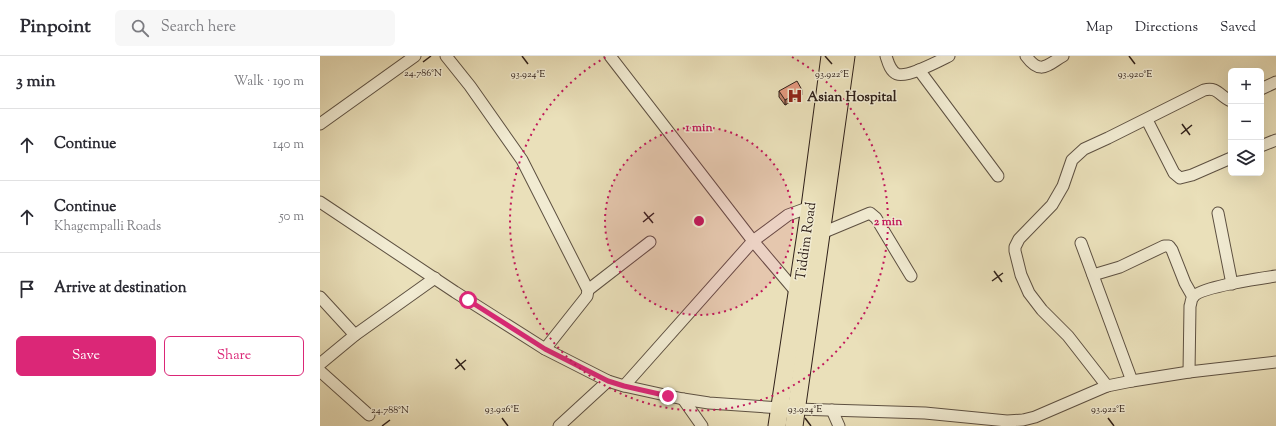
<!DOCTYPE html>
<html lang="en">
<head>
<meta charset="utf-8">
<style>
  :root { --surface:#fff; --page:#f7f7f7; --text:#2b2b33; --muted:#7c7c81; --line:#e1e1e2; --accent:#db2777 }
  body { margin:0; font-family:"Sorts Mill Goudy",serif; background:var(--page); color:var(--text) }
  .controls { position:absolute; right:12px; top:12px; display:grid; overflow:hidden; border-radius:6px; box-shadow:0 4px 16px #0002 }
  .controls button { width:36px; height:36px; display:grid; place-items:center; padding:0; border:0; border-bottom:1px solid var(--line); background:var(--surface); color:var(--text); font:20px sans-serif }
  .stop { position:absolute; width:12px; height:12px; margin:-9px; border:3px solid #db2777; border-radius:50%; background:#fff }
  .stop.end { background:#db2777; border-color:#fff; box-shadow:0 1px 4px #0008 }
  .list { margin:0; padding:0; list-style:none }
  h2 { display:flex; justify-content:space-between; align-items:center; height:52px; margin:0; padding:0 16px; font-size:17px }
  h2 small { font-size:13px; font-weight:400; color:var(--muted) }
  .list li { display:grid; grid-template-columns:26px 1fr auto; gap:12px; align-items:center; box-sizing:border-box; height:72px; padding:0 16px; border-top:1px solid var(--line) }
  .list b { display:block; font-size:15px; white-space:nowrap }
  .list p { margin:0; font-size:13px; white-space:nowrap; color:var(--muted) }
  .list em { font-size:13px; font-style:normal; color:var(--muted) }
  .actions { display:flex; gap:8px; padding:12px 16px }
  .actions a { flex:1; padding:9px 0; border:1px solid var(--accent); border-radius:6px; text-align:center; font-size:14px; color:var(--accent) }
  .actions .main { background:var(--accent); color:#fff }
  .icon { flex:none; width:22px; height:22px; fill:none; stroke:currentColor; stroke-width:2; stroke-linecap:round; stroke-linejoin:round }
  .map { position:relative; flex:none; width:956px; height:370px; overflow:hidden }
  header { display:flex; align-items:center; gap:24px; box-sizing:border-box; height:56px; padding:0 20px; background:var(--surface); border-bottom:1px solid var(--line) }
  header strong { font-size:19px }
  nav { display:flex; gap:22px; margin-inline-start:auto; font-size:14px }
  .search { width:280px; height:36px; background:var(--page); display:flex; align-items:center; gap:10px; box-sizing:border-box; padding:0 14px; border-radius:6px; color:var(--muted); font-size:15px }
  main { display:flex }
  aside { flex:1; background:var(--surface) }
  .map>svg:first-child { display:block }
</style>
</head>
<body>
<header>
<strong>Pinpoint</strong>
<div class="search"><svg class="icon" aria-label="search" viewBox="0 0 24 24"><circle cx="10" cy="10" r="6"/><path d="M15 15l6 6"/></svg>Search here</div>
<nav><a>Map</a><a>Directions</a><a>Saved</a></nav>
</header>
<main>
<aside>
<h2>3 min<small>Walk · 190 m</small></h2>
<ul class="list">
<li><svg class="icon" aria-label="ahead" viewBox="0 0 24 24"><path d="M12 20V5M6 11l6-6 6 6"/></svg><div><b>Continue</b></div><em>140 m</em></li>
<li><svg class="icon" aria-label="ahead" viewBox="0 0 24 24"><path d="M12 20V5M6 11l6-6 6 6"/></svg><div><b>Continue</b><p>Khagempalli Roads</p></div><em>50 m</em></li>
<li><svg class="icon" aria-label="arrive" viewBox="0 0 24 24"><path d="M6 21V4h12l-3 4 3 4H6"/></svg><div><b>Arrive at destination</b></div></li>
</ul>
<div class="actions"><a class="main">Save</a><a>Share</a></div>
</aside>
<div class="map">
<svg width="956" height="370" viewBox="0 0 956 370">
  <rect width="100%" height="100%" fill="#eae0ba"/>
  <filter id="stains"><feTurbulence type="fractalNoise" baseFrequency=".005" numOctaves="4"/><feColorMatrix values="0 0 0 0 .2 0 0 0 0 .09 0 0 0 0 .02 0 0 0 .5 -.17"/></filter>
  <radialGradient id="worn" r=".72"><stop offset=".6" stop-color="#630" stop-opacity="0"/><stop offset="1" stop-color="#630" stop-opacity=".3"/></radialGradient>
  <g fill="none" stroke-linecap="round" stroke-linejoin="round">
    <!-- minor casing -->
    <g stroke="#5e5142" stroke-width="13">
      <g id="minor">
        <polyline points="126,0 150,30 202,104 268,234 267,240 225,293"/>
        <polyline points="290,0 433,185 478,238"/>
        <path d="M566,0C568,6 570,15 577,18C587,22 619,5 629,0"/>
        <path d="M706,0C720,19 726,10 743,0"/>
        <polyline points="599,14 678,120"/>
        <polyline points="941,33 956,26"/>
        <polyline points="827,64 854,117 860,122 872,119 911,102"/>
        <polyline points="0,68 95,0"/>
        <polyline points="941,90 956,84"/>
        <polyline points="0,146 135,236 225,293 288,325 304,330 363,343 389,347 476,353 605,357 687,365 703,364 715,361 787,330 812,325 869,316 956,306"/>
        <polyline points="898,157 912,228"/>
        <polyline points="502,177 550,157 556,162 591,220"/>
        <polyline points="761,187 812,325"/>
        <polyline points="773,219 800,211 844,190 849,190 852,194 865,227 873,241"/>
        <polyline points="268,234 330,186"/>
        <polyline points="0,241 35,279"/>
        <polyline points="0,308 35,279 115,222"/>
        <polyline points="0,315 49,359"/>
        <path d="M869,316L870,250C871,248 871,243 873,241C880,231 942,222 956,220"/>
        <polyline points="304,330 433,185 468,159 490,151"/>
        <path d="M787,330L748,280L722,254L709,237L701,219L695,195V191L699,183L732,149L743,130L752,104L764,93L788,82L884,34C898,30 900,41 911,45"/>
        <polyline points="363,343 382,370"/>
        <polyline points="512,354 519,370"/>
        <polyline points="239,370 288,325"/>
      </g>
    </g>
    <!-- highway casing -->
    <g stroke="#30211a" stroke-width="19">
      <g id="highway">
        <polyline points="457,370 490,151 510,0"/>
        <polyline points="474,370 526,0"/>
      </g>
    </g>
    <!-- minor -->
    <use href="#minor" stroke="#f1ebd2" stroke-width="11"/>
    <!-- highway -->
    <use href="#highway" stroke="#eae0ba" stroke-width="17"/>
  </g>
  <!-- wall -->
  <polygon fill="#c5846d" stroke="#30211a" points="459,35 482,39 465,49 459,41"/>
  <!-- shaded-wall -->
  <polygon fill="#a06b59" stroke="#30211a" points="482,34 482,39 465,49 465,44"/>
  <!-- building -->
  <polygon fill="#e5997f" stroke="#30211a" points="477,25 482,34 465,44 459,35"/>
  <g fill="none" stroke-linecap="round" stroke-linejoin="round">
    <!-- route -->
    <polyline stroke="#db2777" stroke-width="5" points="148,244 225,293 288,325 304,330 348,340"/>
  </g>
  <!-- ticks -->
  <path fill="none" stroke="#30211a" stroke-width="1.5" d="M202,0L208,8M505,0L512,8M809,0L815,8M103,6L111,0M862,68L870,79M861,78L872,69M324,156L333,167M323,166L334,157M674,215L682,226M672,225L683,217M136,303L145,314M135,313L146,304M182,362L188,370M485,362L491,370M788,362L794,370M62,370L70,364"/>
  <!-- distance rings -->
  <circle cx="379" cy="165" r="94" fill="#c2185b" fill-opacity=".12"/>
  <g fill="none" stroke="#c2185b" stroke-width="2" stroke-dasharray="2 4">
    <circle cx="379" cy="165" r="94"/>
    <path d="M472 1A189 189 0 1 1 286 1"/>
  </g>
  <!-- icons -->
  <defs>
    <g id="hospital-bare" transform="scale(1.2)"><path d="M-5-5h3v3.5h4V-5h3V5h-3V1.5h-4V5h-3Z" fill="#8f2418" stroke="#f1ebd2" stroke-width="2.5" paint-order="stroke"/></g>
  </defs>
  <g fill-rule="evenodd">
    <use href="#hospital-bare" x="475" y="40"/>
  </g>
  <g text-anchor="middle" stroke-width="3" stroke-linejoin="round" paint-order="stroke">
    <!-- poi labels -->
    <g font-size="14" font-weight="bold" fill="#30211a" stroke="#f1ebd2" text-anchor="start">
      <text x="487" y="45">Asian Hospital</text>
    </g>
    <!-- street labels -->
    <g font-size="14" fill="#30211a" stroke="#f1ebd2">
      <text transform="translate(485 185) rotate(-82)" y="5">Tiddim Road</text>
    </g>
  </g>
  <g font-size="10" text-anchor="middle" fill="#30211a" stroke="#f1ebd2" stroke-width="3" stroke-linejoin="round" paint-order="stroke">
    <text x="103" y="20">24.786°N</text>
    <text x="208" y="21">93.924°E</text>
    <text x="512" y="21">93.922°E</text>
    <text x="815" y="21">93.920°E</text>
    <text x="182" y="356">93.926°E</text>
    <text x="485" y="356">93.924°E</text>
    <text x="788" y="356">93.922°E</text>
    <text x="70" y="357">24.788°N</text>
  </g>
  <circle cx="379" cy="165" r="6" fill="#c2185b" stroke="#f1ebd2" stroke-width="2"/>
  <g font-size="12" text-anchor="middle" font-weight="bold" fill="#c2185b" stroke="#f1ebd2" stroke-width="3" stroke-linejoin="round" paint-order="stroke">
    <text x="379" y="75">1 min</text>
    <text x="568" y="169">2 min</text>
  </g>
  <rect width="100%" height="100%" filter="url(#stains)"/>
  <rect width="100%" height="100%" fill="url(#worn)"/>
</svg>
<div class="controls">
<button>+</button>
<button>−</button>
<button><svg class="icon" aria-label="layers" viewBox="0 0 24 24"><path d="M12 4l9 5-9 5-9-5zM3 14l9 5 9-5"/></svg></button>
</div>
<div class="stop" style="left:148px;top:244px"></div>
<div class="stop end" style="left:348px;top:340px"></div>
</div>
</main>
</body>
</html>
